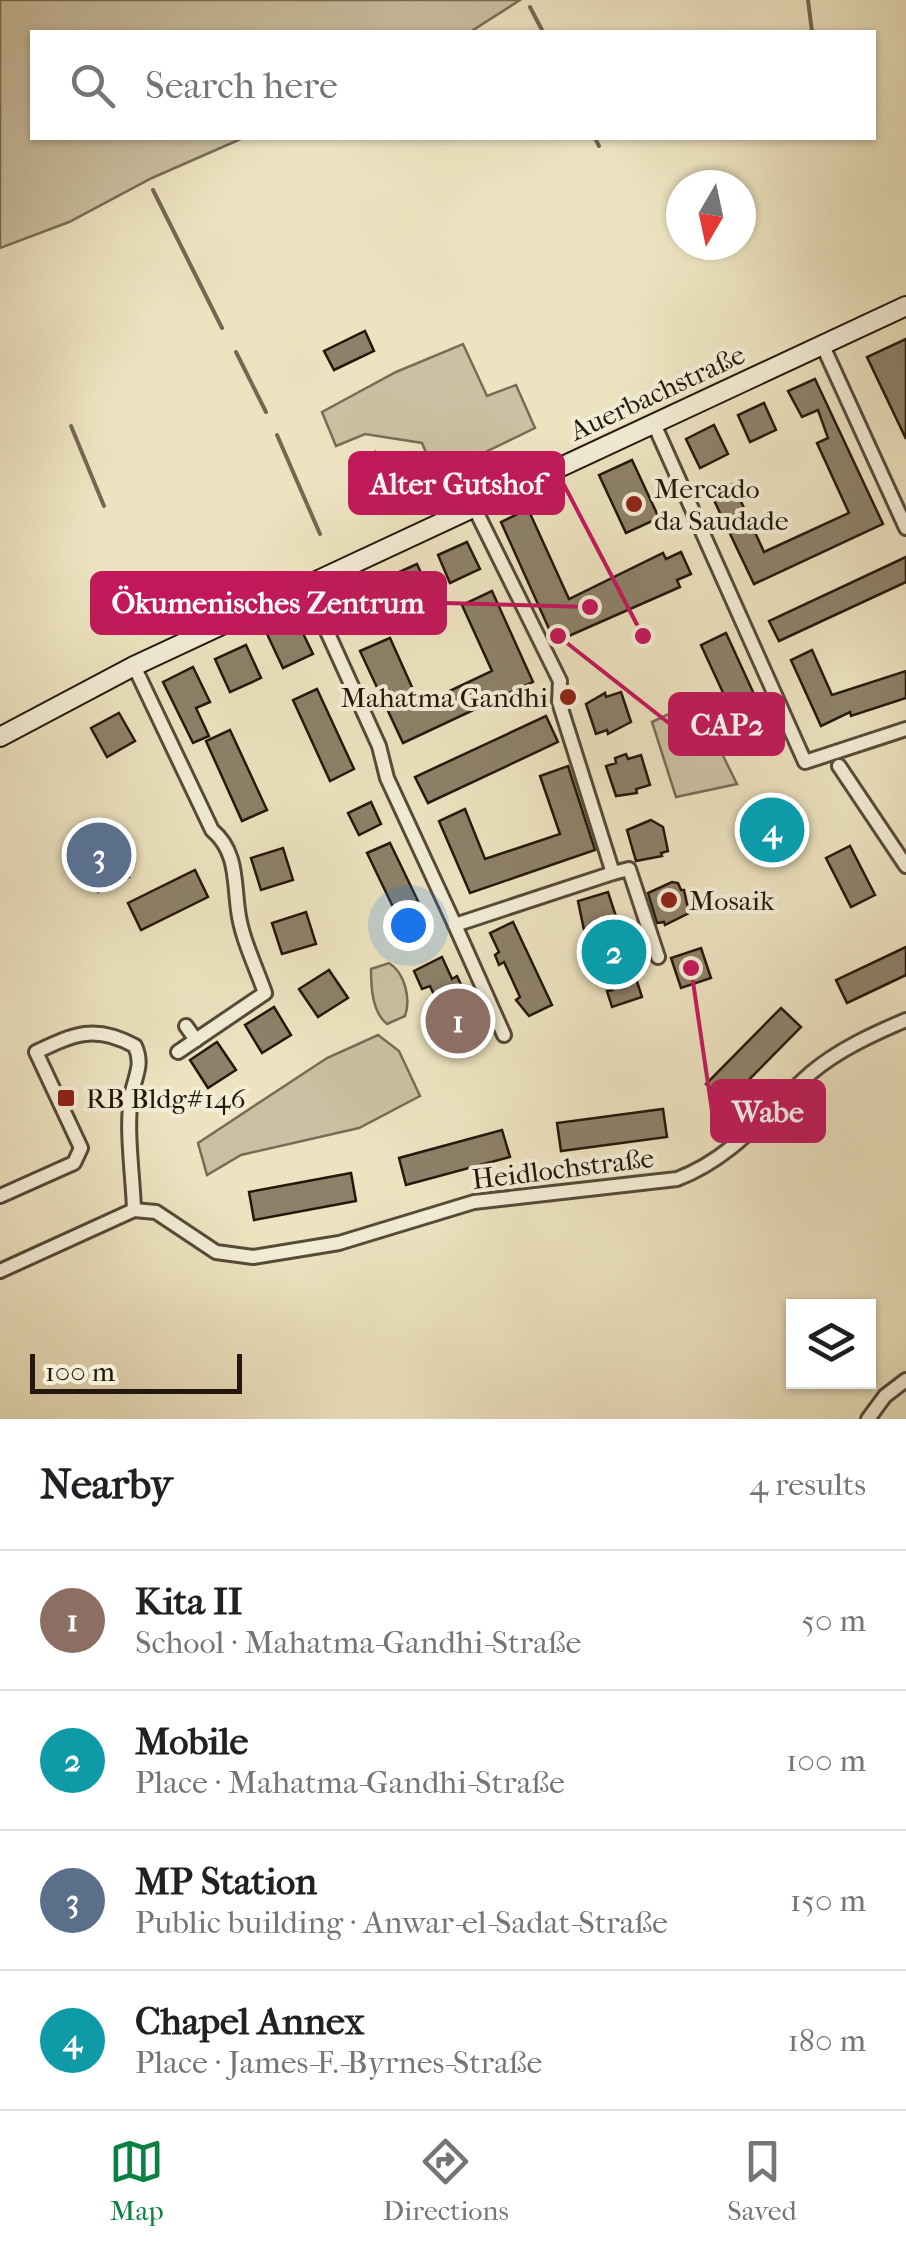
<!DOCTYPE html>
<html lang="en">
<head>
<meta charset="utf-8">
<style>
  :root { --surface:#fff; --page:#f2f2f2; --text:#202124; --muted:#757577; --line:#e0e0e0; --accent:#0b8043 }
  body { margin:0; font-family:"IM FELL French Canon",serif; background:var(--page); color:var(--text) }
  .controls { position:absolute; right:30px; bottom:30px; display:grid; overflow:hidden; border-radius:0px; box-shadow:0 2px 8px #0004 }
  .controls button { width:90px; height:90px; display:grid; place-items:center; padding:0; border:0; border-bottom:2px solid var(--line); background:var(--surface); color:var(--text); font:50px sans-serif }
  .compass { position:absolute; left:666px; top:170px; width:90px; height:90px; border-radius:50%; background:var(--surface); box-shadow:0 2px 8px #0004; rotate:189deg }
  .scale { position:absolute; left:30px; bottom:25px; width:212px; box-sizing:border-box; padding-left:10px; border:5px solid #25170b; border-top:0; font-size:28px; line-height:35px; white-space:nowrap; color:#25170b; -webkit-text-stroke:8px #f3edd6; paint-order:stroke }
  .you { position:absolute; left:408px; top:925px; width:35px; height:35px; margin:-25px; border:8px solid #fff; border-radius:50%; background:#1a73e8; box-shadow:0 0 0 15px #1a73e833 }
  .badge { display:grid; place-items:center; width:65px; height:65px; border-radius:50%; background:var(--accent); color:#fff; font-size:32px; font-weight:700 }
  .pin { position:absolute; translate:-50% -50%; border:5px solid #fff; box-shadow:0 2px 10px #0006 }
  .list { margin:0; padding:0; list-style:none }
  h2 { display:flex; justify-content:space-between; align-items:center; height:130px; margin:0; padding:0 40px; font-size:42px }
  h2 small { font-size:32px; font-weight:400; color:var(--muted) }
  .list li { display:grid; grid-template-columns:65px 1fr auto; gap:30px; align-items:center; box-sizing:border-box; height:140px; padding:0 40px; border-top:2px solid var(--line) }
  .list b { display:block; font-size:38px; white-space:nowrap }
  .list p { margin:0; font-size:32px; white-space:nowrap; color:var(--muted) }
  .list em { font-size:32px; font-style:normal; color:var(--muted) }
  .icon { flex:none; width:55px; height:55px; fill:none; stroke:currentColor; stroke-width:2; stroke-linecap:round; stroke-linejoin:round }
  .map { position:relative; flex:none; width:906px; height:1419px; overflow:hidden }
  .search { position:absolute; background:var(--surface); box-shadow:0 2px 8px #0004; left:30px; right:30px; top:30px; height:110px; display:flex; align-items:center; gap:25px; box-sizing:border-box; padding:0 35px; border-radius:0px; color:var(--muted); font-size:38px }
  .sheet { height:690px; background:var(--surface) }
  nav { display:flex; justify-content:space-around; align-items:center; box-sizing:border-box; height:140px; border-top:2px solid var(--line); background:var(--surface); font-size:28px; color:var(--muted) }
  nav a { display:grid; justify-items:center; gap:5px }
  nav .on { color:var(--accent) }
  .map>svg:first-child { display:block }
</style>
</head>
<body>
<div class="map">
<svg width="906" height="1419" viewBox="0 0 906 1419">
  <rect width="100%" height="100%" fill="#ede3c0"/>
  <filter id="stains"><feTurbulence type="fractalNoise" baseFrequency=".002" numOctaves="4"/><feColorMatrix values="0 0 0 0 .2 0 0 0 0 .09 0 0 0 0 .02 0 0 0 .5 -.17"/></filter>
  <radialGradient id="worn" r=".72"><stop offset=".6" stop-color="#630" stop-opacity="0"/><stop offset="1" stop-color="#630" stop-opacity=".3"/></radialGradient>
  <!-- green -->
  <g fill="#cbc0a1" stroke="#786c56" stroke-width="2.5">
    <polygon points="0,0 520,0 470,32 32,32 32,138 243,138 152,178 69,222 0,248"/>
    <polygon points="463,344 487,396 516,385 535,428 436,476 422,443 365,434 336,446 322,412 396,372"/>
    <polygon points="696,701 737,784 676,797 652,722"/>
    <path d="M389,963C405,973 411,999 405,1016L387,1024C372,1012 371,987 371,969Z"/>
    <polygon points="378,1035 399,1051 420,1096 359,1128 241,1155 207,1175 198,1143 327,1058"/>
  </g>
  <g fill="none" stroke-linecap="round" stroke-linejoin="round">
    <!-- stream -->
    <g stroke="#746852" stroke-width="4">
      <polyline points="808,0 812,32"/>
      <polyline points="530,7 543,32"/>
      <polyline points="595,138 599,146"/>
      <polyline points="153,190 222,328"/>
      <polyline points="236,352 266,412"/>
      <polyline points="71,426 104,506"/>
      <polyline points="277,435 320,534"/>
    </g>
  </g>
  <!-- building -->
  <g fill="#8d8169" stroke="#25170b" stroke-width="2.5">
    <polygon points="365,331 374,351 334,370 324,351"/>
    <polygon points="906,339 906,439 867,357"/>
    <polygon points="815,379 883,524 754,584 711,494 733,484 764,552 849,513 817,443 828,438 818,410 802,417 788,391"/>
    <polygon points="764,403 776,430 750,442 738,415"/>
    <polygon points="714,425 728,454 700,468 686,439"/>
    <polygon points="375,452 385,473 405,464 416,488 372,508 362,486 371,482 361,459"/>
    <polygon points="632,460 659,518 626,533 599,475"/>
    <polygon points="528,509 569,599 663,553 666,559 681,552 691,574 677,580 680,587 555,642 501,522"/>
    <polygon points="467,542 480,569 450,583 438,555"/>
    <polygon points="906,557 906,582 779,641 769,621"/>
    <polygon points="417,564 429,591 398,605 386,578"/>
    <polygon points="492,591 533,682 403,743 360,651 390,638 420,705 492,671 462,605"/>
    <polygon points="297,621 313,654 283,668 267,634"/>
    <polygon points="726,633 775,740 750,751 701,645"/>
    <polygon points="246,645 261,678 230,692 215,659"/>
    <polygon points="812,650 832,695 906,671 906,698 851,716 850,712 821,726 791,660"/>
    <polygon points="193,667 210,702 196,708 209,736 193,743 163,682"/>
    <polygon points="317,689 354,769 330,781 293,700"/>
    <polygon points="621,692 631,722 608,734 607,730 596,734 586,704 605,693 606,697"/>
    <polygon points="119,713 135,741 107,757 91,728"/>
    <polygon points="546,716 558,742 428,803 415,777"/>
    <polygon points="230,730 267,810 242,821 206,741"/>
    <polygon points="626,754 628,759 641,755 650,785 636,789 637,793 616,796 606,766 616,763 615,758"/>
    <polygon points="568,766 595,850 470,893 439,821 465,809 485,859 560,834 540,776"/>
    <polygon points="784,801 803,840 761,860 742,820"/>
    <polygon points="371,802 381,824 359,835 348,813"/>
    <polygon points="651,820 663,827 668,851 661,853 662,856 636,861 627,830"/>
    <polygon points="87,826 91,833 105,826 129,877 98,892 70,834"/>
    <polygon points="390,843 418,901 395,911 367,853"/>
    <polygon points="850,846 875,895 851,907 826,858"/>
    <polygon points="283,848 293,880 261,890 251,858"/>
    <polygon points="195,870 208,897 141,930 128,903"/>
    <polygon points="672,882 678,883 681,890 684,890 689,913 665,925 664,922 657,923 648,893"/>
    <polygon points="608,892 642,997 612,1007 607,991 613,990 595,933 589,936 584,930 578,901"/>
    <polygon points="306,912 316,944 282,954 272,923"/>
    <polygon points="513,922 552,1005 529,1016 516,1000 520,997 504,962 499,965 495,955 499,952 490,933"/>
    <polygon points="906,947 906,975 847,1003 836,980"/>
    <polygon points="701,948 711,978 681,988 671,958"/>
    <polygon points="442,957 452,979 457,976 484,1035 458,1047 430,986 422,989 414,971"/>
    <polygon points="329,970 348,998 318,1017 299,989"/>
    <polygon points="274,1007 291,1035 262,1053 245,1025"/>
    <polygon points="781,1008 801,1027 726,1103 706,1084"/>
    <polygon points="217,1042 236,1070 208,1088 190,1060"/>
    <polygon points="663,1109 667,1137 561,1151 557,1123"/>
    <polygon points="502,1130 510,1157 406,1185 399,1158"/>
    <polygon points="351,1173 356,1201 254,1220 249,1192"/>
  </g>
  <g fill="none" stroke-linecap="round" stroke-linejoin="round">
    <!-- minor casing -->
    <g stroke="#574a38" stroke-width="18">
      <g id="minor">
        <polyline points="822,344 906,528"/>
        <polyline points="654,424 805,762 906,729"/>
        <polyline points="474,507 560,681 559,702 613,873 629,869 658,957"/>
        <polyline points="306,585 379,746 387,778 455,925 613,873"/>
        <path d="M134,666L212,830C237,851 234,880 238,910C241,937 256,967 265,993L178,1052"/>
        <polyline points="839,766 906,866"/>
        <polyline points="455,925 504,1035"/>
        <polyline points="186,1026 196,1040"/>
        <path d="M0,1196L74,1163L81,1148L36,1052C74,1034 95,1024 135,1046C143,1064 136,1074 132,1092C125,1125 133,1175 134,1210L0,1271"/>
        <path d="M134,1210L156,1212L216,1252L253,1257L339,1243L474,1202L677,1179C733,1158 767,1112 811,1073C838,1050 873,1034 906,1020"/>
        <polyline points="868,1419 885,1396 906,1380"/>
      </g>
    </g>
    <!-- secondary casing -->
    <g stroke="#25170b" stroke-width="22">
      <polyline id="secondary" points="0,737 134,666 906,306"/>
    </g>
    <!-- minor -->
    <use href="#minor" stroke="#f3edd6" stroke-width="12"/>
    <!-- secondary -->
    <use href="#secondary" stroke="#f3edd6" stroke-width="18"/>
  </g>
  <!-- markers -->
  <g fill="#8f2418" stroke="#f3edd6" stroke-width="4">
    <circle cx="634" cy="504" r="10"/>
    <circle cx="568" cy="697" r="10"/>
    <circle cx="669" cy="900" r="10"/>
    <rect x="56" y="1088" width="20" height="20" rx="5"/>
  </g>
  <g text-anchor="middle" stroke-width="8" stroke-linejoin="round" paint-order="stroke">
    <!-- street labels -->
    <g font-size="28" fill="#25170b" stroke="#f3edd6">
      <text transform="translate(657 392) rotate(-25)" y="10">Auerbachstraße</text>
      <text transform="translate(563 1168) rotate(-7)" y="10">Heidlochstraße</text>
    </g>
    <!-- poi labels -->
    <g font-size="28" fill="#25170b" stroke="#f3edd6" text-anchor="start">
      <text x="654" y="498">Mercado<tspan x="654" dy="32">da Saudade</tspan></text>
      <text x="548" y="707" text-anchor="end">Mahatma Gandhi</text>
      <text x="689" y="910">Mosaik</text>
      <text x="86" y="1108">RB Bldg#146</text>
    </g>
  </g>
  <!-- callouts -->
  <path fill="none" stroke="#c2185b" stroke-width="4" d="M643 636L563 483M590 607L445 603M558 636L670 724M691 968L712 1111"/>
  <g fill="#c2185b" stroke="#f3edd6" stroke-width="4">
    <circle cx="643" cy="636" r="10"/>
    <circle cx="590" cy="607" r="10"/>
    <circle cx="558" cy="636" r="10"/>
    <circle cx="691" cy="968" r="10"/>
  </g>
  <g fill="#c2185b" stroke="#c2185b" stroke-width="4">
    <rect x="350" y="453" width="213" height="60" rx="10"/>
    <rect x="92" y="573" width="353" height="60" rx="10"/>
    <rect x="670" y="694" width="113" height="60" rx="10"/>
    <rect x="712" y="1081" width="112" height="60" rx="10"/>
  </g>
  <g font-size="30" text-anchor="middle" font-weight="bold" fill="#fff">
    <text x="457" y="494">Alter Gutshof</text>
    <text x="268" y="613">Ökumenisches Zentrum</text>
    <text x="727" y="735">CAP2</text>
    <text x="768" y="1122">Wabe</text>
  </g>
  <rect width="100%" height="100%" filter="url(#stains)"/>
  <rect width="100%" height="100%" fill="url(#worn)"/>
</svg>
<div class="controls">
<button><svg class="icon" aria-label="layers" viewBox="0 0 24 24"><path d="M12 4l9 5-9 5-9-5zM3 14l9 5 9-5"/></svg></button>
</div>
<svg class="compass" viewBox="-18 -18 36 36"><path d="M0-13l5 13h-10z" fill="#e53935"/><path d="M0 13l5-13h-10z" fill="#757577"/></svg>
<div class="scale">100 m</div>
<div class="you"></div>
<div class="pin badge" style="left:458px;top:1021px;background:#8d6e63">1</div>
<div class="pin badge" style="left:614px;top:952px;background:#0f9aa8">2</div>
<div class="pin badge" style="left:99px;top:855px;background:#5c6f8a">3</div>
<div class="pin badge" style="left:772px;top:830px;background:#0f9aa8">4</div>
<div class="search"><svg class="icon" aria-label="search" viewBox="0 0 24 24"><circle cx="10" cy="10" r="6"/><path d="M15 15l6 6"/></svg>Search here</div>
</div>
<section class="sheet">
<h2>Nearby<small>4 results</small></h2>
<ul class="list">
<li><span class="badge" style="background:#8d6e63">1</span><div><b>Kita II</b><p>School · Mahatma-Gandhi-Straße</p></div><em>50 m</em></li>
<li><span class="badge" style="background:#0f9aa8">2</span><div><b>Mobile</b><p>Place · Mahatma-Gandhi-Straße</p></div><em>100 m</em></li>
<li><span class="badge" style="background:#5c6f8a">3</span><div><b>MP Station</b><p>Public building · Anwar-el-Sadat-Straße</p></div><em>150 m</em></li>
<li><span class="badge" style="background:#0f9aa8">4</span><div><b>Chapel Annex</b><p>Place · James-F.-Byrnes-Straße</p></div><em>180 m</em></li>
</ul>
</section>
<nav>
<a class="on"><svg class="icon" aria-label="map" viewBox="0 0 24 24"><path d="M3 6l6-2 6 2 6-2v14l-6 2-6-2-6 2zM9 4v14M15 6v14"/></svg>Map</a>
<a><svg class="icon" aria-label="directions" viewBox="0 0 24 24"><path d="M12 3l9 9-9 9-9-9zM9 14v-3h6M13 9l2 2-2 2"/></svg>Directions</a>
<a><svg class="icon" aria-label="saved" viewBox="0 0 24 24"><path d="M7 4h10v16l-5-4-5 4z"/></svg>Saved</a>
</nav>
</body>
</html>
